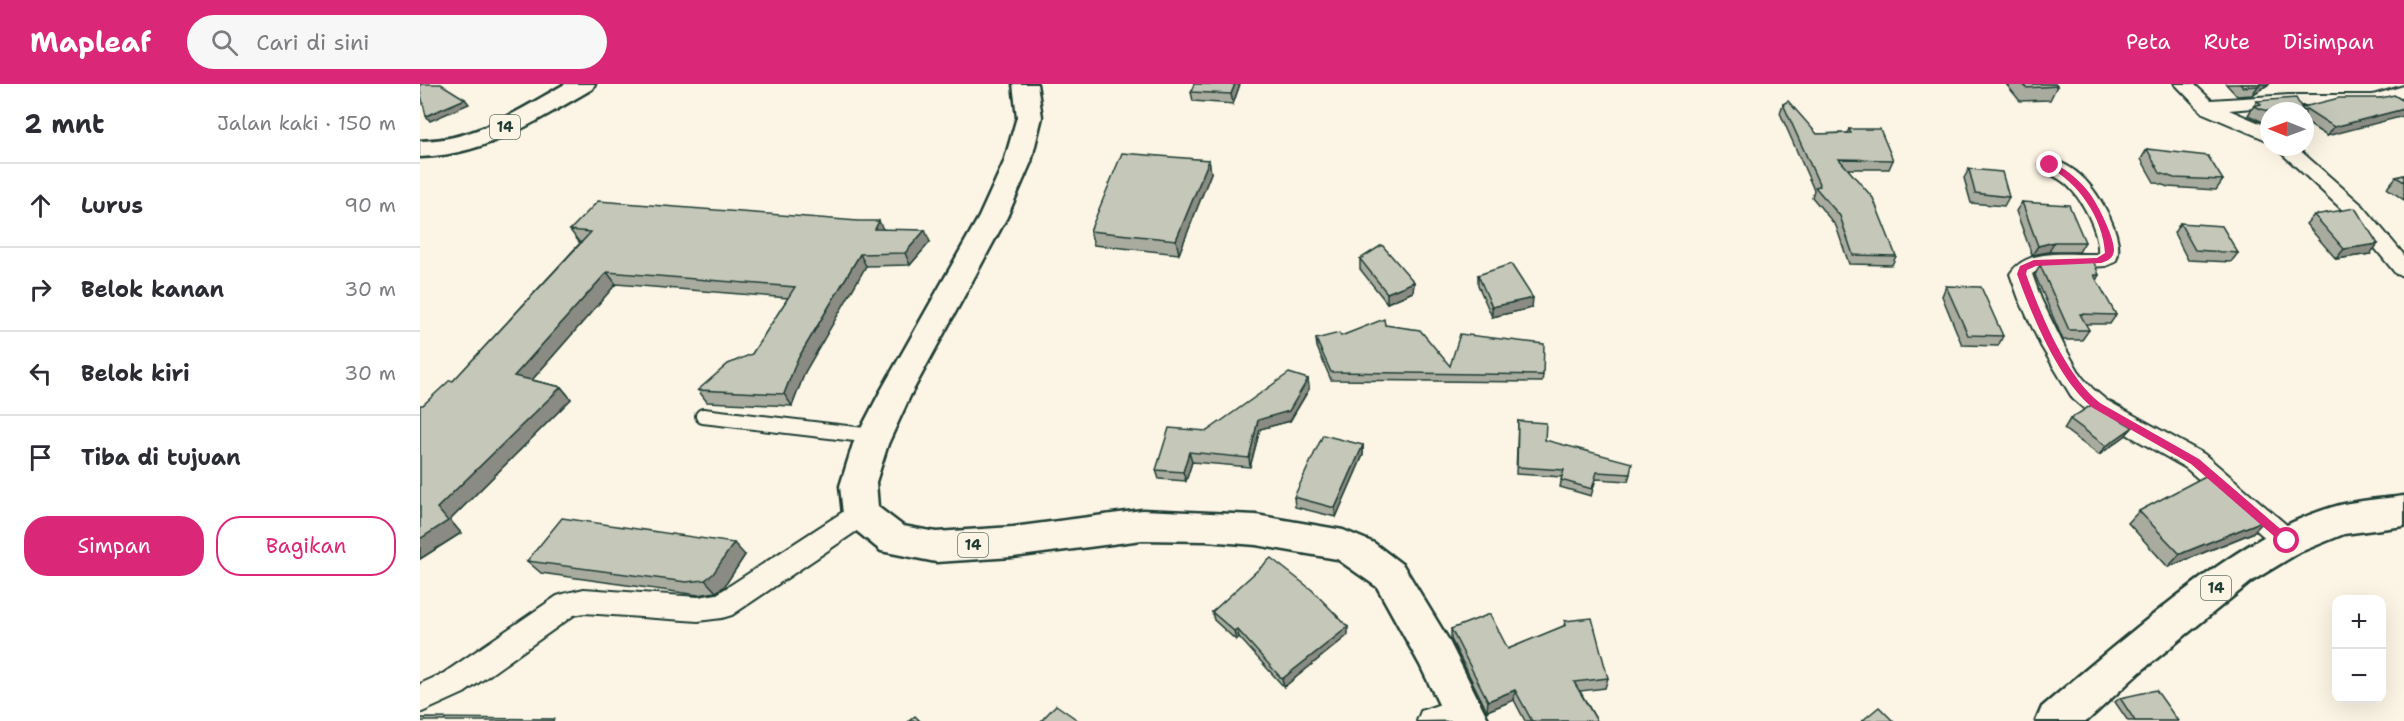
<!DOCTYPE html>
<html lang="id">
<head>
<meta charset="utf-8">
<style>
  :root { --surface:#fff; --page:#f7f7f7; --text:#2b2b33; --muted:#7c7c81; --line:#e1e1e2; --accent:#db2777 }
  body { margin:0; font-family:"Shantell Sans",sans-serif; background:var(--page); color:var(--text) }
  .controls { position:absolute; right:18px; bottom:18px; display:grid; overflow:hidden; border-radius:12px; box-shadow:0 6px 24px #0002 }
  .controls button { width:54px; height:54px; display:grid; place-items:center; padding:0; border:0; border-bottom:2px solid var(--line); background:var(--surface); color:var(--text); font:30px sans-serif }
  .compass { position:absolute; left:1840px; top:18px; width:54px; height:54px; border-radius:50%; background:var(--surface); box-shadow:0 6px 24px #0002; rotate:271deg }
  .stop { position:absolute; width:18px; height:18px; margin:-14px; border:4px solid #db2777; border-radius:50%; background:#fff }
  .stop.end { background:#db2777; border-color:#fff; box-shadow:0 2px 6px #0008 }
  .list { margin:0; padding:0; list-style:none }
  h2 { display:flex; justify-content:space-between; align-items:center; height:78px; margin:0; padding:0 24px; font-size:26px }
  h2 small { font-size:20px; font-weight:400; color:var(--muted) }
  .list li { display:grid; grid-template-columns:39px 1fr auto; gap:18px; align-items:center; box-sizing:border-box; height:84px; padding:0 24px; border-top:2px solid var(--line) }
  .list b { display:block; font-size:22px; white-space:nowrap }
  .list em { font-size:20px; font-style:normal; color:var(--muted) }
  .actions { display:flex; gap:12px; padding:18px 24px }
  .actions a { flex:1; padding:14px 0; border:2px solid var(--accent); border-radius:24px; text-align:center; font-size:21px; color:var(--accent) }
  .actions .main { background:var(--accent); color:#fff }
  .icon { flex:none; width:33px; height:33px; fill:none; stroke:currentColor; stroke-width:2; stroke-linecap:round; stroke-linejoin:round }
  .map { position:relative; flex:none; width:1984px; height:637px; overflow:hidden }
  header { display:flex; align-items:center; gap:36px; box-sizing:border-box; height:84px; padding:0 30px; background:var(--accent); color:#fff }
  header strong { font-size:28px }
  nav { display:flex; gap:33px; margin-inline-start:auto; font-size:21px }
  .search { width:420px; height:54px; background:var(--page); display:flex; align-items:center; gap:15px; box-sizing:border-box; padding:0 21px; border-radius:33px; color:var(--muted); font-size:22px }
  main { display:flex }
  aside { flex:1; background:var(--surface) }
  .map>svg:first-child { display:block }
</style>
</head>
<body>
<header>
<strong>Mapleaf</strong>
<div class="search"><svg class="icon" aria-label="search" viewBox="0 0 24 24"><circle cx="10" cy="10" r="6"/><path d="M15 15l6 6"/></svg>Cari di sini</div>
<nav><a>Peta</a><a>Rute</a><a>Disimpan</a></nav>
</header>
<main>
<aside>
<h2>2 mnt<small>Jalan kaki · 150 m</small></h2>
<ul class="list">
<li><svg class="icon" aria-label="ahead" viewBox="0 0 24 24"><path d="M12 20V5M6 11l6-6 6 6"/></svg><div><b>Lurus</b></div><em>90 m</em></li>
<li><svg class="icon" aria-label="right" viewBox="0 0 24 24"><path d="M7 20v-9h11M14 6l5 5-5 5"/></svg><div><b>Belok kanan</b></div><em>30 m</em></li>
<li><svg class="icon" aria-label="left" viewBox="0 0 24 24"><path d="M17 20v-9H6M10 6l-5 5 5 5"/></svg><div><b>Belok kiri</b></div><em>30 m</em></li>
<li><svg class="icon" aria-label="arrive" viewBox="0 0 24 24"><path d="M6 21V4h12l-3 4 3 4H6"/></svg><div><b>Tiba di tujuan</b></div></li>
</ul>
<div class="actions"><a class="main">Simpan</a><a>Bagikan</a></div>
</aside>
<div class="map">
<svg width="1984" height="637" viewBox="0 0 1984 637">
  <rect width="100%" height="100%" fill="#fcf5e5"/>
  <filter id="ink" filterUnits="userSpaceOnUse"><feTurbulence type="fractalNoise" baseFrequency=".0167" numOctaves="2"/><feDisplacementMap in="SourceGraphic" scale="12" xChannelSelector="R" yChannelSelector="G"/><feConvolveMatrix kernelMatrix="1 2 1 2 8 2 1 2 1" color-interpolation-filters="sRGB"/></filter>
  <g filter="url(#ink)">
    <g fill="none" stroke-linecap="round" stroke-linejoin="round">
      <!-- service casing -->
      <g stroke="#1f3d34" stroke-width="18">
        <polyline id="service" points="283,332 452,352"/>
      </g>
      <!-- minor casing -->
      <g stroke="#1f3d34" stroke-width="4">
        <g id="minor">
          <polygon points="1755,0 1774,0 1791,16 1869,11 1953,11 1984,2 1984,13 1954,21 1869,21 1809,26 1849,43 1849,57 1783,29"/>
          <polygon points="1855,63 1876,63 1943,122 1984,171 1984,192 1976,190 1929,132"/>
          <path d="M1630,75C1642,78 1654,85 1663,94C1679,109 1708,157 1695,178L1686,182L1618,186L1612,190L1621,215L1644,262L1662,293L1673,305L1686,316L1784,370L1876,449L1880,457L1876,465L1867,468L1858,465L1766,384L1668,328L1653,315L1621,262L1599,215L1590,190C1607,163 1648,171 1676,170L1678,169C1680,148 1662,115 1647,101C1639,93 1626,90 1620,81L1623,77Z"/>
          <polygon points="441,419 450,422 454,430 450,438 312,531 302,534 278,537 164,529 154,531 44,609 0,629 0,600 24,589 137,512 147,509 164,505 278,513 297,510 432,422"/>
          <polygon points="1043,612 1054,616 1058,626 1054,636 997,637 1001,627"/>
        </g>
      </g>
      <!-- trunk casing -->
      <g stroke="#1f3d34" stroke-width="5">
        <g id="trunk">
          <path d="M145,0H175L172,5C116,37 66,71 0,73V57C57,56 97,27 145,0Z"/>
          <polygon points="593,0 617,0 622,33 611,78 587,133 491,310 468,360 456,398 458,423 483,442 516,448 593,443 722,426 836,431 923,446 954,459 983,481 1028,555 1069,637 1027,637 1000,581 957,503 917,475 836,461 786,457 722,456 593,473 516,478 461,467 428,440 423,430 420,402 433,360 459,310 559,133 584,78 597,33"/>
          <path d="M1984,412V442L1924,450L1880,468L1832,497L1720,588L1667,637H1616L1622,623C1665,586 1708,550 1753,515C1804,476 1857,438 1920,421C1941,416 1963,415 1984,412Z"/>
        </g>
      </g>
      <!-- service -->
      <use href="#service" stroke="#fcf5e5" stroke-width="14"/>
      <!-- minor -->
      <use href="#minor" fill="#fcf5e5" fill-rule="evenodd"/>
      <!-- trunk -->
      <use href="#trunk" fill="#fcf5e5" fill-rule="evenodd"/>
    </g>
    <!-- wall -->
    <g fill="#a9ab9f" stroke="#1f3d34" stroke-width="1.5">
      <polygon points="820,0 813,20 773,17 771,8"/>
      <polygon points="1586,0 1635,0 1637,2 1630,16 1600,17"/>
      <polygon points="1806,0 1849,0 1832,11 1817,12"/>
      <polygon points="1961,14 1907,52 1885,38 1885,27 1849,27 1849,41 1828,31 1837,17 1882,24 1883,23"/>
      <polygon points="1363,20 1397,50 1427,49 1429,45 1473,76 1469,85 1428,85 1476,172 1472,181 1429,180 1416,142 1392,113 1394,106 1360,29"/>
      <polygon points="1727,65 1803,96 1796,106 1748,103 1734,98 1721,75"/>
      <polygon points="789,76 791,89 759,170 674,161 670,147"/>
      <polygon points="1549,85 1589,113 1584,122 1551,119 1544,94"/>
      <polygon points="1984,91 1984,116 1967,104 1976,93"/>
      <polygon points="1602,118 1665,158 1659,168 1629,168 1612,171 1596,127"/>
      <polygon points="1894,131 1950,170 1916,175 1886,140"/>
      <polygon points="1760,139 1818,169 1811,178 1768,176 1754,149"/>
      <polygon points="463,145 510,158 490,181 446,182 385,288 372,322 287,318 278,306 332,270 368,214 196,200 112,296 141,303 151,315 30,436 41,449 0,475 3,321 33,297 161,158 159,158 150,146"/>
      <polygon points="940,175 994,198 993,208 967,219 940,185"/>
      <polygon points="1620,181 1679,191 1676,196 1696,231 1690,240 1665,240 1669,246 1662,256 1643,256 1615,191"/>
      <polygon points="1058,191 1112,224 1072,233 1058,201"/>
      <polygon points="1526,202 1583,252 1578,262 1542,261 1522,212"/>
      <polygon points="965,241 1030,282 1123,291 1122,298 911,296 897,263 896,255 921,252"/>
      <polygon points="888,295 889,305 870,337 840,345 830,383 772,378 766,397 739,395 736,386 787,347"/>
      <polygon points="1650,335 1705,352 1679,371 1644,345"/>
      <polygon points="1098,337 1125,356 1210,390 1208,397 1176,395 1171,412 1140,403 1142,393 1096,390"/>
      <polygon points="943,361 943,371 916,433 875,423 874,413"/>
      <polygon points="1719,427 1845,436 1832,449 1748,483 1708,439"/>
      <polygon points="325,471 304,503 296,508 278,511 121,489 107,477"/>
      <polygon points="792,528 928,551 864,603 819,553 816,556 794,536"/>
      <polygon points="1145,537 1188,594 1185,604 1160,607 1177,637 1105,637 1094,616 1067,627 1031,555 1031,545 1088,565 1144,542"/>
      <polygon points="1700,614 1758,637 1708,637 1695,618"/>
    </g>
    <!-- shaded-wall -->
    <g fill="#8a8b82" stroke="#1f3d34" stroke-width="1.5">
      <polygon points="815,0 820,0 813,20 811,10"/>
      <polygon points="1841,0 1849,0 1832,11 1838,2"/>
      <polygon points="45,15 49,20 10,37 6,32"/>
      <polygon points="1984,25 1984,32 1907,52 1914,43"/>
      <polygon points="789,76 791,89 759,170 756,156"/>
      <polygon points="459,137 465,149 455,145"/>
      <polygon points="505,146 510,158 490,181 485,169"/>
      <polygon points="1634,158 1629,168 1612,171 1618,162"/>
      <polygon points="1958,160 1950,170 1916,175 1924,165"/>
      <polygon points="440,170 446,182 385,288 372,322 364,310 377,276"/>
      <polygon points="187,188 196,200 105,304 94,292"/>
      <polygon points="994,198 993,208 967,219 967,209"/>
      <polygon points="1113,214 1112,224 1072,233 1072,223"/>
      <polygon points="888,295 889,305 870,337 840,345 830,383 829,374 838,336"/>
      <polygon points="141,303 151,315 30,436 41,449 0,475 0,455 17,424"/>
      <polygon points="1713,343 1705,352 1679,371 1686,362"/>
      <polygon points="943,361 943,371 916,433 915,424"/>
      <polygon points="769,368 772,378 766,397 763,388"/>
      <polygon points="1845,436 1832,449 1748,483 1760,470"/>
      <polygon points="314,459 325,471 304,503 296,508 285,496"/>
      <polygon points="928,543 928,551 864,603 862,595"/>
      <polygon points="817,545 819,553 816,556 814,547"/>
      <polygon points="1095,606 1094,616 1067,627 1068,617"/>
    </g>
    <!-- building -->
    <g fill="#c5c7b9" stroke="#1f3d34" stroke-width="1.5">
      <polygon points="0,0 21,0 45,15 6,32 0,7"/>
      <polygon points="774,0 815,0 811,10 771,8"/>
      <polygon points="1603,0 1635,0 1637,2 1606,4"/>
      <polygon points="1820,0 1841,0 1838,2 1823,3"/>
      <polygon points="1974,11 1984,17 1984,25 1914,43 1883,23 1919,14 1961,14"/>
      <polygon points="1876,14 1883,27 1849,27 1849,28 1834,22 1841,20 1837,17"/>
      <polygon points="1368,17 1397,50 1431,49 1429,45 1460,45 1473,76 1419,75 1453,114 1476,172 1433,171 1420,132 1395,103 1400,102 1363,20"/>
      <polygon points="1727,65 1788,72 1803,96 1754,94 1740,89"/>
      <polygon points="702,69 789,76 756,156 670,147"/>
      <polygon points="1549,85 1582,88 1589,113 1555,109"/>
      <polygon points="1984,91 1984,98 1976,93"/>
      <polygon points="178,117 438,137 459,137 455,145 505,146 485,169 440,170 377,276 364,310 278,306 308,280 332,270 375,203 187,188 94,292 141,303 17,424 28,437 0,455 0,321 3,321 30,296 33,297 171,148 150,146"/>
      <polygon points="1602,118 1649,121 1665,158 1634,158 1618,162"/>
      <polygon points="1935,124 1958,160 1924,165 1894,131"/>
      <polygon points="1760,139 1802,142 1818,169 1775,166"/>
      <polygon points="962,161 994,198 967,209 940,175"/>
      <polygon points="1673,176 1679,191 1674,191 1696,231 1660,230 1669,246 1649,246 1620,181 1624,179"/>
      <polygon points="1091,180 1113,214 1072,223 1058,191"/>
      <polygon points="1526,202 1561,203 1583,252 1548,251"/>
      <polygon points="964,235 965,241 1000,246 1030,282 1040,250 1124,260 1123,291 911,288 896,255 919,249 921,252"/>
      <polygon points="869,289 888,295 869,327 838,336 829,374 769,368 763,388 736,386 749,344 787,347"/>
      <polygon points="1673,320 1713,343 1686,362 1650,335"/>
      <polygon points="1098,337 1126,339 1125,356 1212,379 1210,390 1177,388 1172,405 1141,396 1144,386 1097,383"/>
      <polygon points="903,351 943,361 915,424 874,413"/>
      <polygon points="1791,389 1845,436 1760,470 1719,427"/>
      <polygon points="142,434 314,459 293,490 285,496 266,498 107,477"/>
      <polygon points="851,474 892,506 928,543 862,595 817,545 814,547 792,528"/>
      <polygon points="1070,530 1088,565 1146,541 1145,537 1172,534 1188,594 1154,598 1177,637 1112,637 1095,606 1068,617 1031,545"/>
      <polygon points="1736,606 1758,637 1715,637 1700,614"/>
      <polygon points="636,621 659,637 621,637"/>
      <polygon points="1459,623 1473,637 1442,637"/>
      <polygon points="495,632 500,637 489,637"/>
      <polygon points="0,634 134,635 133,637 0,637"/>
    </g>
  </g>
  <!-- route -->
  <path fill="#db2777" d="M1630,78C1645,84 1657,94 1667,106C1676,116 1695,154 1694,167C1693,174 1688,177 1681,179L1616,182L1607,186L1606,190C1621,231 1646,292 1680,319L1779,375L1871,454V460H1863L1771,380L1673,324C1639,297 1612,232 1597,190L1600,182L1614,176L1677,174L1685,169C1683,134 1658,98 1627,82L1626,81Z"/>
  <g text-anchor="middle" stroke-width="4.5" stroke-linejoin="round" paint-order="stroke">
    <!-- shield labels -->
    <g fill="#fcf5e5" stroke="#617469" stroke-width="1.5">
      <rect x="70" y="31" width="30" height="24" rx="4.5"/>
      <rect x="538" y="449" width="30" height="24" rx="4.5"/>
      <rect x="1781" y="492" width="30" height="24" rx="4.5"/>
    </g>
    <g font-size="15" font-weight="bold" fill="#1f3d34">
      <text x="85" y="48">14</text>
      <text x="553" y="466">14</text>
      <text x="1796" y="509">14</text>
    </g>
  </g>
</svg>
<div class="controls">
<button>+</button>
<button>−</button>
</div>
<svg class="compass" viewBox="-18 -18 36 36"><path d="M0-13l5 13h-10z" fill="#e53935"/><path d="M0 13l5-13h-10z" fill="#7c7c81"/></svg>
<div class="stop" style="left:1867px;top:457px"></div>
<div class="stop end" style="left:1630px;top:81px"></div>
</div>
</main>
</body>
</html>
